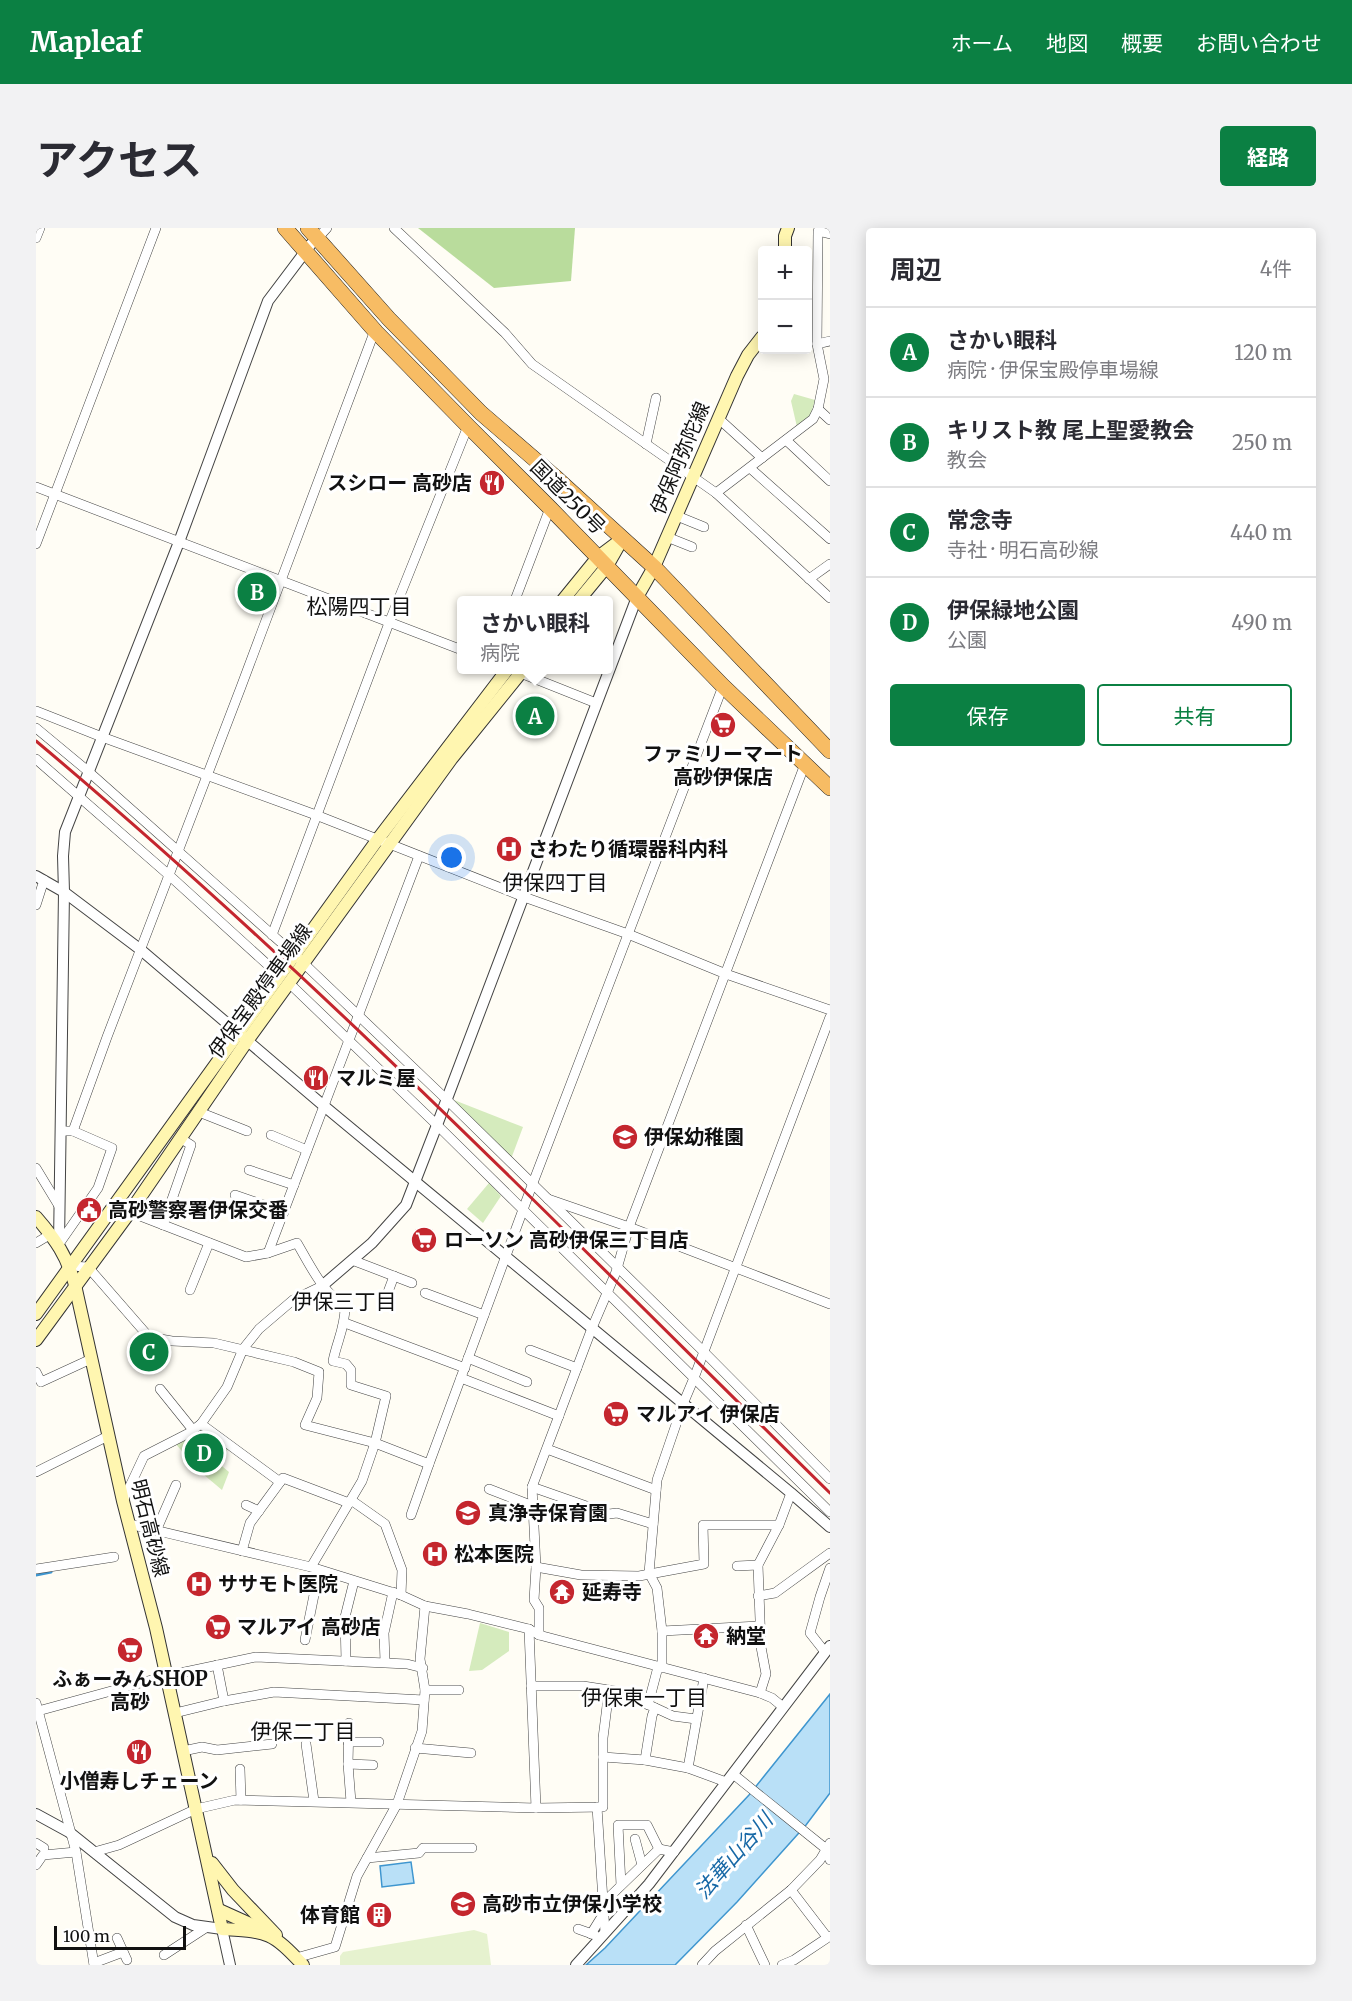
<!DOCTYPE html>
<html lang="ja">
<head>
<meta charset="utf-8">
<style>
  :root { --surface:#fff; --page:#f2f2f3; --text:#2b2b33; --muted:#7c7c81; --line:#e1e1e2; --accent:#0b8043 }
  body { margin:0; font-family:Merriweather,"Noto Sans JP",serif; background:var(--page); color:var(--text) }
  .controls { position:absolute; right:18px; top:18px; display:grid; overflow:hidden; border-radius:6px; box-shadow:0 3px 15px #0003 }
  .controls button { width:54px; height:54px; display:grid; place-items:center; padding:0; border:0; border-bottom:2px solid var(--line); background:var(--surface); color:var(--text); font:30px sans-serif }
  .scale { position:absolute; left:18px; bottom:15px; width:132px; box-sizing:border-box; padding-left:6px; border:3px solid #111; border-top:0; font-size:16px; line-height:21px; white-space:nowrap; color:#111; -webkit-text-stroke:4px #fff; paint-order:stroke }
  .you { position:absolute; left:416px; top:630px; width:21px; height:21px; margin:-15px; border:4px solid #fff; border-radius:50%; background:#1a73e8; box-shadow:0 0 0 9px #1a73e833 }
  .badge { display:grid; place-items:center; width:39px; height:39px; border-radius:50%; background:var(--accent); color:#fff; font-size:20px; font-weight:700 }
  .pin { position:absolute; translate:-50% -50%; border:3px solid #fff; box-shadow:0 2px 6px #0006 }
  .popup { position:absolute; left:421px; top:368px; width:156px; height:78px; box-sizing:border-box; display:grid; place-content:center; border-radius:6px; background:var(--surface); filter:drop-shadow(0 2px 4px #0005); font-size:20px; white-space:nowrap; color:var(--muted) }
  .popup b { font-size:22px; color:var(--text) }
  .popup::after { content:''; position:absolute; left:50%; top:100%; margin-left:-12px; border:12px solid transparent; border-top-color:var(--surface) }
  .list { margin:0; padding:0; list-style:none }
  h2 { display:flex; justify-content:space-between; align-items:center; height:78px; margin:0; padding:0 24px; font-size:26px }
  h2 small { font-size:20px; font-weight:400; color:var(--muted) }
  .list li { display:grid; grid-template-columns:39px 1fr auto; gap:18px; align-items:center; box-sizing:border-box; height:90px; padding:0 24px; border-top:2px solid var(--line) }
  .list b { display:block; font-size:22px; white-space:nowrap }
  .list p { margin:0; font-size:20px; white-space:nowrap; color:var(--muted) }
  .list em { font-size:20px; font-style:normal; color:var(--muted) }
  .actions { display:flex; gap:12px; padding:18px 24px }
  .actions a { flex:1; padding:14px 0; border:2px solid var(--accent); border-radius:6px; text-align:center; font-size:21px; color:var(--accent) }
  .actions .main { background:var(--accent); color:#fff }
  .map { position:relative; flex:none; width:794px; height:1737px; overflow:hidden; border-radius:6px }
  header { display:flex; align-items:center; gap:36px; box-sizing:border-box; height:84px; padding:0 30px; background:var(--accent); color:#fff }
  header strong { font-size:28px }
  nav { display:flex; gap:33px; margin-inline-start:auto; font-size:21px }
  .intro { display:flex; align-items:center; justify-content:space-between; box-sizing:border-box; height:144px; padding:0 36px }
  h1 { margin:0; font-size:42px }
  .button { padding:15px 27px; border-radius:6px; background:var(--accent); color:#fff; font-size:21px; font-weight:700 }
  main { display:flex; gap:36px; padding:0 36px }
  aside { flex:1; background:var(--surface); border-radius:6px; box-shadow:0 3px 15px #0003 }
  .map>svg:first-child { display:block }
</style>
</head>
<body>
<header>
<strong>Mapleaf</strong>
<nav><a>ホーム</a><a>地図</a><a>概要</a><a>お問い合わせ</a></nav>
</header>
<div class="intro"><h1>アクセス</h1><a class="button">経路</a></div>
<main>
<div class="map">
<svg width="794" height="1737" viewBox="0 0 794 1737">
  <rect width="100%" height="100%" fill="#fffdf5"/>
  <!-- green -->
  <g fill="#d5ebbd">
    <polygon points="758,166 779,172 774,189 761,199 755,173"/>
    <polygon points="418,872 487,899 475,931"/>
    <polygon points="453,955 465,968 447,995 431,981"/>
    <polygon points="164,1200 193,1220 181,1234 193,1244 186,1262 161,1241 139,1215"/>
    <polygon points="444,1395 473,1404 473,1423 446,1442 433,1443"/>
  </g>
  <!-- forest -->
  <polygon fill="#b9dc9c" points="382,0 539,0 535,53 458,60"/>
  <!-- pitch -->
  <polygon fill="#e6f2cf" points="438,1702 451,1706 455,1737 304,1737 304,1728 307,1724"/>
  <!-- water -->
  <g fill="#b9e0f7" stroke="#3f96cf" stroke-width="1.5">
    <polygon points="794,1466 794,1565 770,1597 701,1674 639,1737 550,1737 569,1720 713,1567"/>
    <polygon points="375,1634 378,1655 346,1659 344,1638"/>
  </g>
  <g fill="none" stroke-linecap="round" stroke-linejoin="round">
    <!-- stream -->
    <polyline stroke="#3f96cf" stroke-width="3" points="0,1347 15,1344"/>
    <!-- minor casing -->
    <g stroke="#444" stroke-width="10">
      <g id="minor">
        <polyline points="358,0 469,105 496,136 680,265 794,370"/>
        <polyline points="0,10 4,0"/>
        <polyline points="279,13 291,0"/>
        <polyline points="781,116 794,113"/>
        <polyline points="782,181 794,192"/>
        <polyline points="682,190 726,230"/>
        <polyline points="750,212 794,253"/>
        <polyline points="610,216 620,170"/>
        <polyline points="714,240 794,311"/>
        <polyline points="0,259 426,422"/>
        <polyline points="680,265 777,191 782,181 788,151 781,116 782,3 794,6"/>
        <polyline points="641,288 668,299"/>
        <polyline points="631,309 656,319"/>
        <polyline points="0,316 120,0"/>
        <polyline points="773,351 794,336"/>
        <polyline points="479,372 514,280"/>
        <polyline points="477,442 560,475"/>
        <polyline points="0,483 66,509 280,587 488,669 592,706 690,746 794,782"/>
        <polyline points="0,500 53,544 259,727 411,872 667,1123 794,1251"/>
        <polyline points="0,531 134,648 244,748"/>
        <polyline points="0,677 8,652"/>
        <polyline points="236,707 353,395 432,198"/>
        <polyline points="253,755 401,897 794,1284"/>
        <polyline points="163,884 211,903"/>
        <polyline points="25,903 37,903 71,809 205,459 339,102"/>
        <polyline points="235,907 271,922"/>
        <polyline points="0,940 23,978"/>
        <polyline points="213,942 258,957"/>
        <polyline points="199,967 248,984"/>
        <polyline points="512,971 593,999 794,1076"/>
        <path d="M94,984L210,1029L232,1025L261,1015C275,1039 286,1063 309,1079C309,1100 301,1113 297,1133L310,1136L315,1142V1157L350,1168L339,1215L326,1253L275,1339"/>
        <polyline points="127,997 155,917 144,910"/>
        <polyline points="0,1015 15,1006"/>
        <polyline points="23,1016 62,960 76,920 37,903"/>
        <polyline points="232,1025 383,628"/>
        <polyline points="316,1032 376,1055"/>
        <polyline points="34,1038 52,1039 113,1109 136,1113 178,1115 258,1134 283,1144 281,1170 269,1197 339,1215 393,1236 495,960 687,458"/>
        <polyline points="154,1062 173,1015"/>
        <polyline points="389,1065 448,1087"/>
        <polyline points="349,1072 358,1048"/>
        <polyline points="309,1095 429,1140"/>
        <polyline points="494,1122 541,1140"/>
        <polyline points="432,1130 491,1154"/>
        <polyline points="0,1144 5,1154 55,1131"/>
        <polyline points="425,1150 523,1188"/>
        <polyline points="124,1161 157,1202"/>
        <polyline points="165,1196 244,1254"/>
        <polyline points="511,1221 620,1262"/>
        <polyline points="0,1244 72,1208"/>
        <polyline points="496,1259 573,1286 581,1285 617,1296"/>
        <polyline points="453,1261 497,1278"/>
        <polyline points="315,1272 349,1296 366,1342 365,1367"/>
        <polyline points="87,1273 108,1228 153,1205 165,1196 191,1159 207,1121 223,1101 257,1072 286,1058"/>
        <polyline points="210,1277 223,1283"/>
        <polyline points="375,1287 393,1236"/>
        <polyline points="93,1296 275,1339 365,1367 389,1378 432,1386 493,1401 503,1407 724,1465 736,1470 747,1479"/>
        <polyline points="120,1303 140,1257"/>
        <polyline points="206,1323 214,1295 247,1250 313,1275"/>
        <polyline points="701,1338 722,1337"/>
        <polyline points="500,1339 545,1347 603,1348 668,1336 667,1297 743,1297"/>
        <polyline points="0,1341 78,1329"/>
        <polyline points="722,1368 739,1365 794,1325"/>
        <polyline points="493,1401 500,1580"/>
        <polyline points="626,1403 723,1398"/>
        <polyline points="503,1407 503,1380 498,1372 500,1339 496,1259 556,1100 580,1044 593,999 769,536"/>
        <polyline points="269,1412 283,1342"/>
        <polyline points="789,1424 774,1405 784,1369 794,1340"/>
        <polyline points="310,1433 309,1389 318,1353"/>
        <polyline points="349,1434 348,1405 357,1364"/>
        <polyline points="181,1437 188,1473"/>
        <polyline points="626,1440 626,1403 621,1360 613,1345 621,1252 647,1176 658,1150 794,789"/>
        <polyline points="495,1458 547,1458 573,1462 585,1464 637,1488 660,1491"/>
        <polyline points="389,1462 423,1462"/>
        <polyline points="724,1465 730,1446 725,1419 722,1337 743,1297 755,1265"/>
        <polyline points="0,1475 40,1624 58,1737"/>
        <polyline points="612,1477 622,1439"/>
        <polyline points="2,1483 130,1448 220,1429 371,1436 387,1440"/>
        <polyline points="139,1485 188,1473 238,1464 388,1472"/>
        <polyline points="313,1495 312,1536 315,1574"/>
        <polyline points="312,1514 343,1514"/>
        <polyline points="270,1516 278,1573"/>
        <polyline points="379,1520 435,1525"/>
        <polyline points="147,1523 166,1519 181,1522 236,1516"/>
        <polyline points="567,1529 609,1532 652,1540 690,1554"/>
        <polyline points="609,1532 616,1488 619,1480"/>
        <polyline points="312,1536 337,1537"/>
        <polyline points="652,1540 668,1450"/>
        <polyline points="204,1541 205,1572"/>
        <polyline points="697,1546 789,1620 794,1632"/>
        <polyline points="561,1579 569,1704"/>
        <polyline points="599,1611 606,1637"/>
        <polyline points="0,1615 8,1620"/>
        <polyline points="58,1624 83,1617 160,1581 199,1572 500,1580 567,1579 567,1510 573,1462"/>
        <polyline points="331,1630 383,1625 387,1620 436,1620"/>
        <polyline points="0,1637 7,1627 40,1624"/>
        <polyline points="585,1657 582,1597 611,1597 623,1621"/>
        <polyline points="755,1662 791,1709"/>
        <polyline points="567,1675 623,1621 638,1624"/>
        <polyline points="710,1697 729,1737"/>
        <polyline points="542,1701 559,1707"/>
        <polyline points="555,1706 568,1685"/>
        <polyline points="81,1710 91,1732"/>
        <polyline points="128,1727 171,1699"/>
        <polyline points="260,1730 299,1719 321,1648 361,1576 386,1503 389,1462 384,1431 389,1378"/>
        <polyline points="58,1735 87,1724"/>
        <polyline points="666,1737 679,1723 755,1662 784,1632 794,1615"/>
        <polyline points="746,1737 758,1732 794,1708"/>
      </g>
    </g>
    <!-- tertiary casing -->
    <g stroke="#444" stroke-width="12">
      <g id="tertiary">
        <polyline points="0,648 28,664 105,722 288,878 755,1265 794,1299"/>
        <polyline points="23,1016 28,664 27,628 29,604 143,314 232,73 275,16"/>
        <polyline points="286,1058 336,1015 370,977 401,897 601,369"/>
        <polyline points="0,1586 33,1604 139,1689 157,1697 186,1701 194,1737"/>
        <polyline points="540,1737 613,1656 794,1418"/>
      </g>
    </g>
    <!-- secondary casing -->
    <g stroke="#333" stroke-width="14">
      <g id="secondary">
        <polyline points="749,22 749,8 752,0"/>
        <polyline points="601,369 618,339 701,148 712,127 726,109"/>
        <polyline points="527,372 562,329 586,311"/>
        <polyline points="543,372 571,338 584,315"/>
        <path d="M0,989C20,1012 31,1028 39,1057L87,1273L120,1400L186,1701C232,1704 235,1703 267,1737"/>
        <polyline points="0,1086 342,611 471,442"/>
        <polyline points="0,1112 94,984 211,813 416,530 487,442"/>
        <polyline points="176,1635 197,1662 240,1707"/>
        <polyline points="183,1682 214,1696 224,1703"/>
      </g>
    </g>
    <!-- trunk casing -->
    <g stroke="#222" stroke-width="16">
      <g id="trunk">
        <polyline points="249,0 340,104 432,198 514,280 687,458 794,560"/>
        <polyline points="272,0 353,91 445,185 518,248 618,339 794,523"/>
      </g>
    </g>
    <!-- minor -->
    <use href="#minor" stroke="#fff" stroke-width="9"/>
    <!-- tertiary -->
    <use href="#tertiary" stroke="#fff" stroke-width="10"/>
    <!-- secondary -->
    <use href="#secondary" stroke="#fff6b0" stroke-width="12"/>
    <!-- trunk -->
    <use href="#trunk" stroke="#f7bc64" stroke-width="15"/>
    <!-- rail -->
    <path stroke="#c4262e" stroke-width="3" d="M0,513C280,748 534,1009 794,1265"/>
  </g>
  <!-- icons -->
  <defs>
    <g id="restaurant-disc" transform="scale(1.35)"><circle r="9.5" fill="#c4262e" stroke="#fff"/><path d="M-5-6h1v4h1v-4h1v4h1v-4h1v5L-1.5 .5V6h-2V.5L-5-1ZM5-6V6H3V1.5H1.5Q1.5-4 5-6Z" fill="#fff"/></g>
    <g id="supermarket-disc" transform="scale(1.35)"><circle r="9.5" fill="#c4262e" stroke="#fff"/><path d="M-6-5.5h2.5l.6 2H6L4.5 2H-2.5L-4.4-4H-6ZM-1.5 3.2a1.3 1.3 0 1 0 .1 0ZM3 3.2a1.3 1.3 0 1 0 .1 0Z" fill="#fff"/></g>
    <g id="hospital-disc" transform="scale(1.35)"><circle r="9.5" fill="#c4262e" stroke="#fff"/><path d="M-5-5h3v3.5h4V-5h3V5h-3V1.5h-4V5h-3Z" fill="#fff"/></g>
    <g id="school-disc" transform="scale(1.35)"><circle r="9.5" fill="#c4262e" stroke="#fff"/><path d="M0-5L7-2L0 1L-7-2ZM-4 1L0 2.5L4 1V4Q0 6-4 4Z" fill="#fff"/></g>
    <g id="civic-disc" transform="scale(1.35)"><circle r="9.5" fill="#c4262e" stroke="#fff"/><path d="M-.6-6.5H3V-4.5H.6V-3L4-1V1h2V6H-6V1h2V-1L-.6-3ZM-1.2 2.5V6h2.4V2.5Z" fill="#fff"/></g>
    <g id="temple-disc" transform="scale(1.35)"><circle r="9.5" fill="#c4262e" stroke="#fff"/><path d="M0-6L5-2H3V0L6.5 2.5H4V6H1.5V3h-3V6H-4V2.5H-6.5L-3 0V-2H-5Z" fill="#fff"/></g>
    <g id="building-disc" transform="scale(1.35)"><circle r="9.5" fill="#c4262e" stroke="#fff"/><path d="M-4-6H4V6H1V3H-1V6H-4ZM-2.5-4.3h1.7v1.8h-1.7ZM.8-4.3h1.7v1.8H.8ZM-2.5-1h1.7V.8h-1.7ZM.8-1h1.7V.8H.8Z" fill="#fff"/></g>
  </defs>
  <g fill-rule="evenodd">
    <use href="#restaurant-disc" x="456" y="255"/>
    <use href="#supermarket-disc" x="687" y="497"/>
    <use href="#hospital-disc" x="473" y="621"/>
    <use href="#restaurant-disc" x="280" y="850"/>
    <use href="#school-disc" x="589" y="909"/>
    <use href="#civic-disc" x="53" y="982"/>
    <use href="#supermarket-disc" x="388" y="1012"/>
    <use href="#supermarket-disc" x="580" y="1186"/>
    <use href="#school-disc" x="432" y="1285"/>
    <use href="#hospital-disc" x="399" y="1326"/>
    <use href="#hospital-disc" x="163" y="1356"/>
    <use href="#temple-disc" x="526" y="1364"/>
    <use href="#supermarket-disc" x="182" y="1399"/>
    <use href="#temple-disc" x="670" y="1408"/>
    <use href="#supermarket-disc" x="94" y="1422"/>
    <use href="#restaurant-disc" x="103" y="1524"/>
    <use href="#school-disc" x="427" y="1676"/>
    <use href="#building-disc" x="343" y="1687"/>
  </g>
  <g text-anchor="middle" stroke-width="6" stroke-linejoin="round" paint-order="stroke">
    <!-- street labels -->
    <g font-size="20" fill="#111" stroke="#fff">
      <text transform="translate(644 230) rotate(-67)" y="7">伊保阿弥陀線</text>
      <text transform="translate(532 269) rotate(45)" y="7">国道250号</text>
      <text transform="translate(224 763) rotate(-54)" y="7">伊保宝殿停車場線</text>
      <text transform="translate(114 1300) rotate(76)" y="7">明石高砂線</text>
    </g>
    <!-- poi labels -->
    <g font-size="20" font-weight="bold" fill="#111" stroke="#fff" text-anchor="start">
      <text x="436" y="262" text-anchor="end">スシロー 高砂店</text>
      <text x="687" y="533" text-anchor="middle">ファミリーマート<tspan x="687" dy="23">高砂伊保店</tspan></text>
      <text x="492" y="628">さわたり循環器科内科</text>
      <text x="300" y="857">マルミ屋</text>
      <text x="608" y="916">伊保幼稚園</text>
      <text x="72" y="989">高砂警察署伊保交番</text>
      <text x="408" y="1019">ローソン 高砂伊保三丁目店</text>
      <text x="600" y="1193">マルアイ 伊保店</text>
      <text x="452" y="1292">真浄寺保育園</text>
      <text x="418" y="1333">松本医院</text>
      <text x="182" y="1363">ササモト医院</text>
      <text x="546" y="1371">延寿寺</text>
      <text x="201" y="1406">マルアイ 高砂店</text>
      <text x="690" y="1415">納堂</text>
      <text x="94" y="1458" text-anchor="middle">ふぁーみんSHOP<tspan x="94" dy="23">高砂</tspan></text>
      <text x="103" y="1560" text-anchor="middle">小僧寿しチェーン</text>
      <text x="446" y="1683">高砂市立伊保小学校</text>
      <text x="324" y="1694" text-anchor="end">体育館</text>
    </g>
    <!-- neighbourhood labels -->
    <g font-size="21" fill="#111" stroke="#fff">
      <text x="323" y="386">松陽四丁目</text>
      <text x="519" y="662">伊保四丁目</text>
      <text x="308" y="1081">伊保三丁目</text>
      <text x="608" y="1477">伊保東一丁目</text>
      <text x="267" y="1511">伊保二丁目</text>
    </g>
    <!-- water labels -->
    <g font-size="21" font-style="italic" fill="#1768a6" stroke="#fff">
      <text transform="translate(698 1628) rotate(-49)" y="7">法華山谷川</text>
    </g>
  </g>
</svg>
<div class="controls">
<button>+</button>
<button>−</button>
</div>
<div class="scale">100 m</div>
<div class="you"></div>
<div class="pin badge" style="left:499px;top:488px">A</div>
<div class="popup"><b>さかい眼科</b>病院</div>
<div class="pin badge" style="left:221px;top:364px">B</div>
<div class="pin badge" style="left:113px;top:1124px">C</div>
<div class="pin badge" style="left:168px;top:1225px">D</div>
</div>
<aside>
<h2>周辺<small>4件</small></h2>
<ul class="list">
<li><span class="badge">A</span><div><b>さかい眼科</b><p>病院 · 伊保宝殿停車場線</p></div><em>120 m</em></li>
<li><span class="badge">B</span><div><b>キリスト教 尾上聖愛教会</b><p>教会</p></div><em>250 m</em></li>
<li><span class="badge">C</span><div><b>常念寺</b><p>寺社 · 明石高砂線</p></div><em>440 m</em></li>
<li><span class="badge">D</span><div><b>伊保緑地公園</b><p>公園</p></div><em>490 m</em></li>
</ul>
<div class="actions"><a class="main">保存</a><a>共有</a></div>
</aside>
</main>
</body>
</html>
